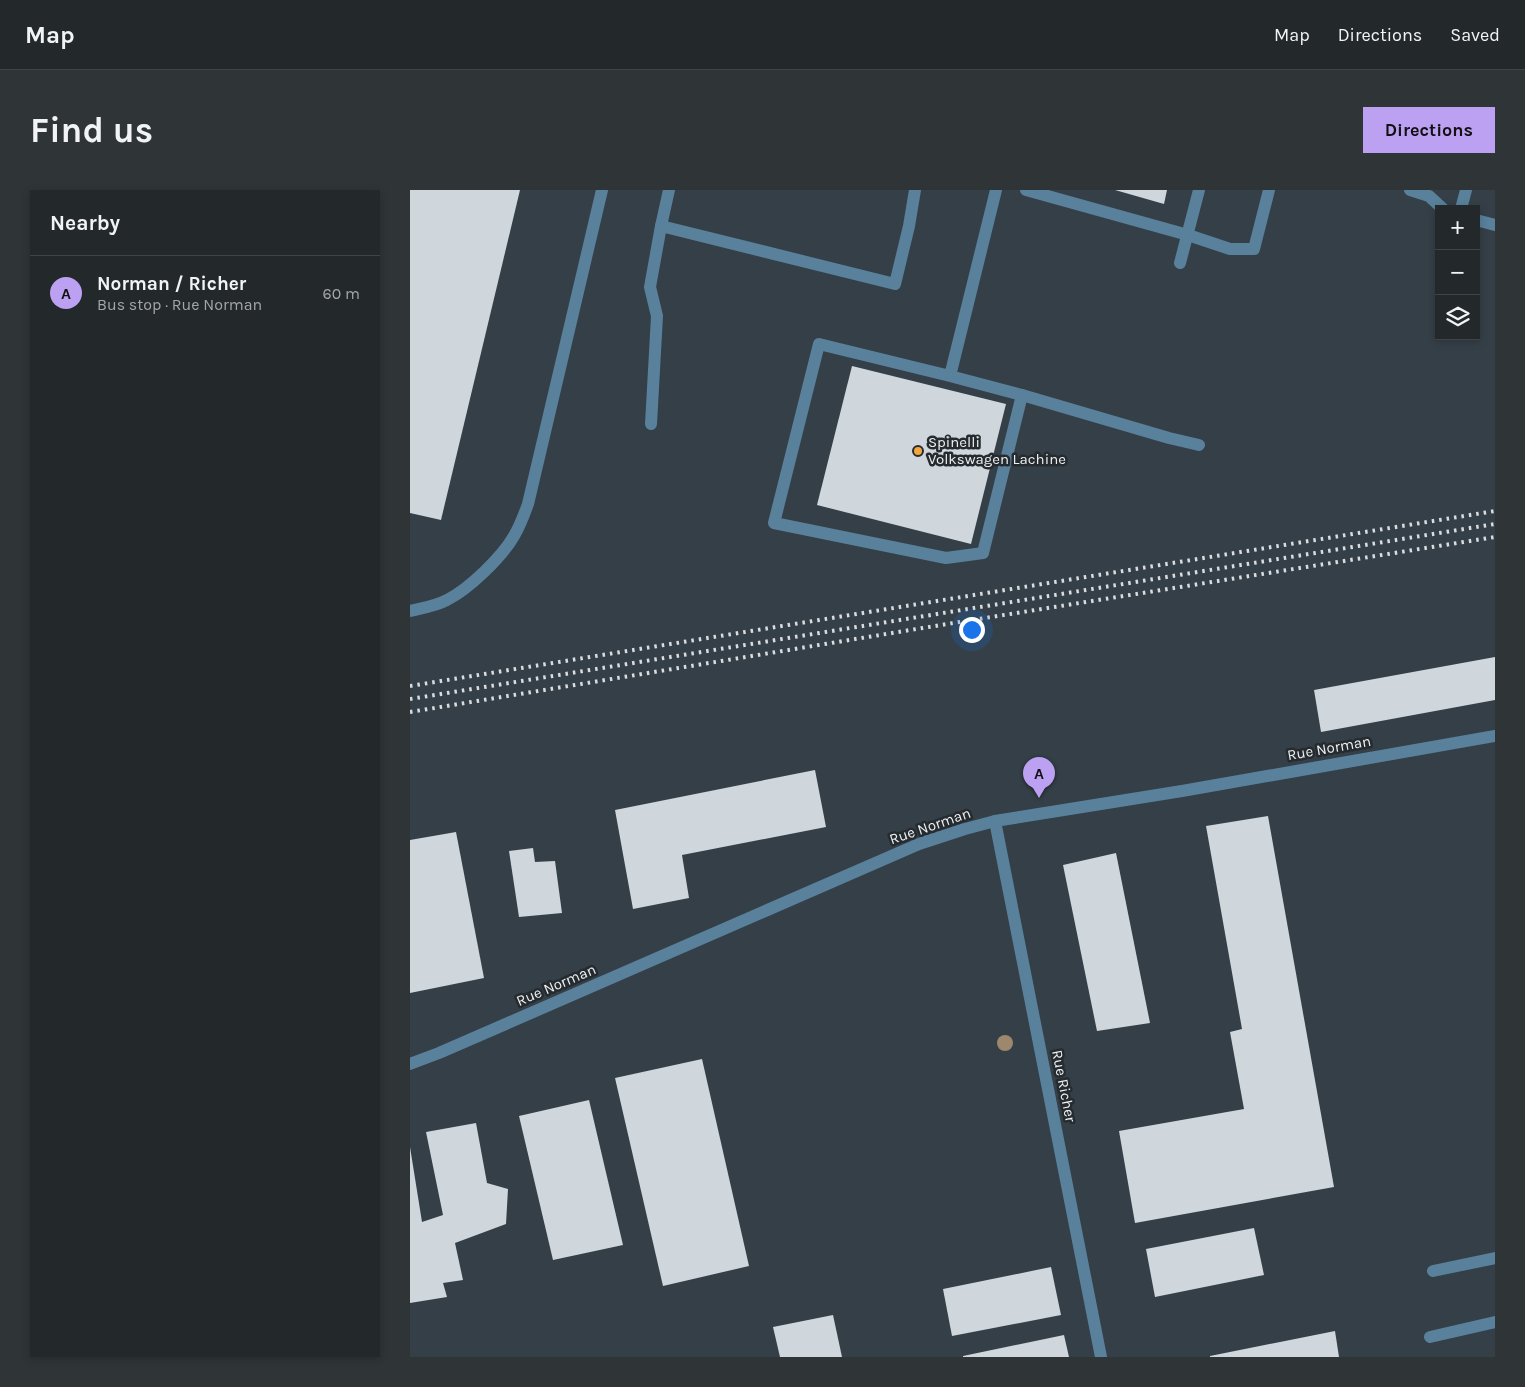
<!DOCTYPE html>
<html lang="en">
<head>
<meta charset="utf-8">
<style>
  :root { --surface:#23282b; --page:#2f3437; --text:#f1f3f6; --muted:#a3a6a9; --line:#404447; --accent:#bca0f2 }
  body { margin:0; font-family:Karla,sans-serif; background:var(--page); color:var(--text) }
  .controls { position:absolute; right:15px; top:15px; display:grid; overflow:hidden; border-radius:0px; box-shadow:0 2px 8px #0003 }
  .controls button { width:45px; height:45px; display:grid; place-items:center; padding:0; border:0; border-bottom:1px solid var(--line); background:var(--surface); color:var(--text); font:25px sans-serif }
  .you { position:absolute; left:561px; top:439px; width:18px; height:18px; margin:-12px; border:4px solid #fff; border-radius:50%; background:#1a73e8; box-shadow:0 0 0 8px #1a73e833 }
  .badge { display:grid; place-items:center; width:32px; height:32px; border-radius:50%; background:var(--accent); color:#111; font-size:16px; font-weight:700 }
  .pin { position:absolute; translate:-50% -41px; filter:drop-shadow(0 1px 2px #0008) }
  .pin::after { content:''; position:absolute; top:26px; width:18px; height:15px; background:inherit; clip-path:polygon(0 0,100% 0,50% 100%) }
  .list { margin:0; padding:0; list-style:none }
  h2 { display:flex; justify-content:space-between; align-items:center; height:65px; margin:0; padding:0 20px; font-size:21px }
  h2 small { font-size:16px; font-weight:400; color:var(--muted) }
  .list li { display:grid; grid-template-columns:32px 1fr auto; gap:15px; align-items:center; box-sizing:border-box; height:75px; padding:0 20px; border-top:1px solid var(--line) }
  .list b { display:block; font-size:19px; white-space:nowrap }
  .list p { margin:0; font-size:16px; white-space:nowrap; color:var(--muted) }
  .list em { font-size:16px; font-style:normal; color:var(--muted) }
  .icon { flex:none; width:28px; height:28px; fill:none; stroke:currentColor; stroke-width:2; stroke-linecap:round; stroke-linejoin:round }
  .map { position:relative; flex:none; width:1085px; height:1167px; overflow:hidden; border-radius:0px }
  header { display:flex; align-items:center; gap:30px; box-sizing:border-box; height:70px; padding:0 25px; background:var(--surface); border-bottom:1px solid var(--line) }
  header strong { font-size:24px }
  nav { display:flex; gap:28px; margin-inline-start:auto; font-size:18px }
  .intro { display:flex; align-items:center; justify-content:space-between; box-sizing:border-box; height:120px; padding:0 30px }
  h1 { margin:0; font-size:35px }
  .button { padding:12px 22px; border-radius:0px; background:var(--accent); color:#111; font-size:18px; font-weight:700 }
  main { display:flex; gap:30px; padding:0 30px }
  aside { flex:1; background:var(--surface); border-radius:0px; box-shadow:0 2px 8px #0003 }
  .map>svg:first-child { display:block }
</style>
</head>
<body>
<header>
<strong>Map</strong>
<nav><a>Map</a><a>Directions</a><a>Saved</a></nav>
</header>
<div class="intro"><h1>Find us</h1><a class="button">Directions</a></div>
<main>
<aside>
<h2>Nearby<small></small></h2>
<ul class="list">
<li><span class="badge">A</span><div><b>Norman / Richer</b><p>Bus stop · Rue Norman</p></div><em>60 m</em></li>
</ul>
</aside>
<div class="map">
<svg width="1085" height="1167" viewBox="0 0 1085 1167">
  <rect width="100%" height="100%" fill="#2f3539"/>
  <!-- built -->
  <path fill="#343f47" fill-rule="evenodd" d="M0,0H1085V1167H0ZM1029,19H1066V146H1029Z"/>
  <!-- building -->
  <g fill="#cfd7dc">
    <polygon points="0,0 110,0 31,330 0,323"/>
    <polygon points="705,0 757,0 754,14"/>
    <polygon points="442,176 596,214 561,354 407,315"/>
    <polygon points="1085,467 1085,510 911,542 904,500"/>
    <polygon points="405,580 416,637 272,665 279,708 223,719 205,620"/>
    <polygon points="858,626 924,997 725,1033 709,941 834,919 820,842 832,839 796,636"/>
    <polygon points="46,642 74,788 0,803 0,650"/>
    <polygon points="123,658 125,672 145,671 152,723 109,727 99,661"/>
    <polygon points="706,663 740,833 687,841 653,675"/>
    <polygon points="292,869 339,1076 253,1096 205,888"/>
    <polygon points="179,910 213,1055 143,1070 109,926"/>
    <polygon points="66,933 77,993 98,999 96,1034 45,1053 53,1090 33,1093 37,1107 0,1113 0,957 12,1032 33,1025 16,942"/>
    <polygon points="844,1038 854,1085 745,1107 736,1059"/>
    <polygon points="641,1077 651,1125 542,1146 533,1099"/>
    <polygon points="423,1125 432,1167 370,1167 363,1137"/>
    <polygon points="925,1141 929,1167 800,1167 800,1166"/>
    <polygon points="654,1145 659,1167 553,1167 553,1166"/>
  </g>
  <g fill="none" stroke-linecap="round" stroke-linejoin="round">
    <!-- minor -->
    <g stroke="#59819c" stroke-width="12">
      <polyline points="259,0 251,36 485,94 499,36 505,0"/>
      <polyline points="616,0 778,45 820,59 844,59 859,0"/>
      <polyline points="1000,0 1019,6 1033,19"/>
      <polyline points="1051,19 1056,0"/>
      <polyline points="1066,30 1085,35"/>
      <polyline points="770,73 789,0"/>
      <polyline points="540,186 612,205 573,363 536,368 364,333 409,154 540,186 586,0"/>
      <polyline points="612,205 759,248 789,255"/>
      <polyline points="241,234 247,126 240,97 251,36"/>
      <path d="M0,421C13,418 26,416 37,410C59,399 92,367 104,346C110,336 114,325 118,314L192,0"/>
      <polyline points="585,631 691,1167"/>
      <polyline points="0,874 29,863 509,654 555,639 585,631 772,601 1085,546"/>
      <polyline points="1023,1081 1085,1068"/>
      <polyline points="1020,1147 1085,1132"/>
    </g>
    <!-- rail -->
    <g stroke="#dadde0" stroke-width="4" stroke-dasharray="2.5 5" stroke-linecap="butt">
      <polyline points="0,496 1085,321"/>
      <polyline points="0,509 1085,334"/>
      <polyline points="0,522 531,435 1085,347"/>
    </g>
  </g>
  <!-- trees -->
  <circle fill="#9d876d" cx="595" cy="853" r="8"/>
  <!-- markers -->
  <circle fill="#f1a640" stroke="#252b2f" stroke-width="2" cx="508" cy="261" r="5"/>
  <g text-anchor="middle" stroke-width="5" stroke-linejoin="round" paint-order="stroke">
    <!-- poi labels -->
    <g font-size="15" fill="#edf0f3" stroke="#252b2f" text-anchor="start">
      <text x="518" y="257">Spinelli<tspan x="518" dy="17">Volkswagen Lachine</tspan></text>
    </g>
    <!-- street labels -->
    <g font-size="15" fill="#edf0f3" stroke="#252b2f">
      <text transform="translate(919 558) rotate(-10)" y="5">Rue Norman</text>
      <text transform="translate(520 636) rotate(-19)" y="5">Rue Norman</text>
      <text transform="translate(146 795) rotate(-23)" y="5">Rue Norman</text>
      <text transform="translate(654 896) rotate(79)" y="5">Rue Richer</text>
    </g>
  </g>
</svg>
<div class="controls">
<button>+</button>
<button>−</button>
<button><svg class="icon" aria-label="layers" viewBox="0 0 24 24"><path d="M12 4l9 5-9 5-9-5zM3 14l9 5 9-5"/></svg></button>
</div>
<div class="you"></div>
<div class="pin badge" style="left:629px;top:608px">A</div>
</div>
</main>
</body>
</html>
